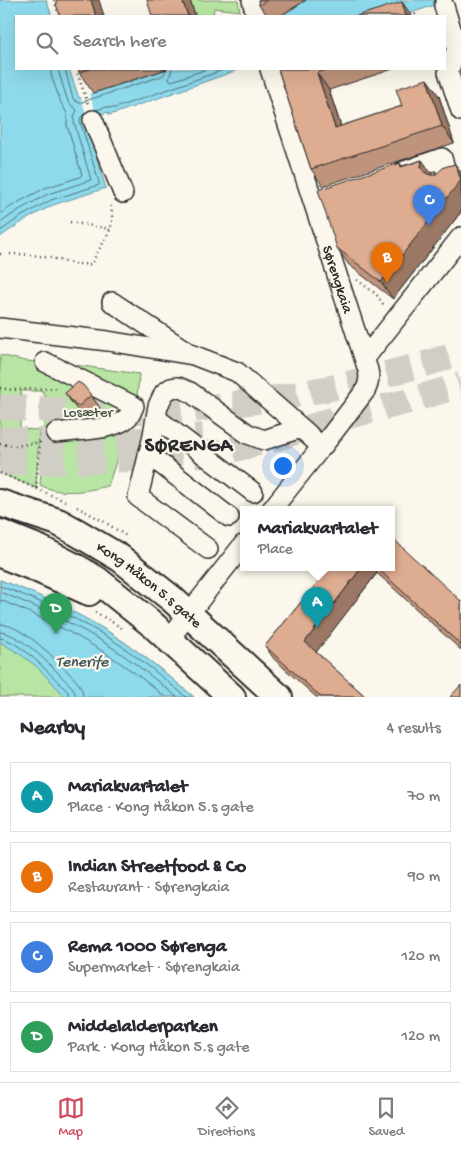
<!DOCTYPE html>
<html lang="en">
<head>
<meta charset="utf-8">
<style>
  :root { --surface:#fff; --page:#f7f7f7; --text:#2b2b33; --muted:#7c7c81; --line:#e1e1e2; --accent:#d1495b }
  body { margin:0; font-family:"Gochi Hand",sans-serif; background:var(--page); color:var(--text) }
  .you { position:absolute; left:282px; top:465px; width:18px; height:18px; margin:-12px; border:4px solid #fff; border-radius:50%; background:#1a73e8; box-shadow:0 0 0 8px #1a73e833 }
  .badge { display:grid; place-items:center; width:32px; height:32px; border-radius:50%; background:var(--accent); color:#fff; font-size:16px; font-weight:700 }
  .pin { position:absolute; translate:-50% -41px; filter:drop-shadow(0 1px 2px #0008) }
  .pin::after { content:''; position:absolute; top:26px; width:18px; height:15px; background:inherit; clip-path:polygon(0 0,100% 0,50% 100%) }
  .popup { position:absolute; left:240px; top:506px; width:155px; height:65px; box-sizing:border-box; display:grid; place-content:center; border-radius:0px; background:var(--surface); filter:drop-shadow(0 1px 4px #0005); font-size:16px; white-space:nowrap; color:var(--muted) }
  .popup b { font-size:19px; color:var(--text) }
  .popup::after { content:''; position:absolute; left:50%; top:100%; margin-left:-10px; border:10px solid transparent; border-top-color:var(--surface) }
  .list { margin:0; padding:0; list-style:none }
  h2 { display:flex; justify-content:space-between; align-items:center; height:65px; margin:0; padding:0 20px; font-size:21px }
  h2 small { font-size:16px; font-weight:400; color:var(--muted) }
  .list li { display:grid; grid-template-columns:32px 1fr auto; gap:15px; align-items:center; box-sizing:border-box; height:70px; margin:0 10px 10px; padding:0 10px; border:1px solid var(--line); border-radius:0px }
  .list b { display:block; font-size:19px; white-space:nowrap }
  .list p { margin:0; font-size:16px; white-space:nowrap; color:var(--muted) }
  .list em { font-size:16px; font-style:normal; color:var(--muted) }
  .icon { flex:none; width:28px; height:28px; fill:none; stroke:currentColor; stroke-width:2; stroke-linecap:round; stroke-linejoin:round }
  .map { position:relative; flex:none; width:461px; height:697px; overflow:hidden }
  .search { position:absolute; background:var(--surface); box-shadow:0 5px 20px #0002; left:15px; right:15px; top:15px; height:55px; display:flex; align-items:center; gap:12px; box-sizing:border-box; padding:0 18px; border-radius:0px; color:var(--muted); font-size:19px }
  .sheet { height:385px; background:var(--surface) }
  nav { display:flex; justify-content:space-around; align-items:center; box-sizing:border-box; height:70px; border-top:1px solid var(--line); background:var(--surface); font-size:14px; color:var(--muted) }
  nav a { display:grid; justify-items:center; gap:2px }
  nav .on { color:var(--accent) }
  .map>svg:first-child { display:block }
</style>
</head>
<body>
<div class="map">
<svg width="461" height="697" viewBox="0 0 461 697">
  <rect width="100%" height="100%" fill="#fbf7ec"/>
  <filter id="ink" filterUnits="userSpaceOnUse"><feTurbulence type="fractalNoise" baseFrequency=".02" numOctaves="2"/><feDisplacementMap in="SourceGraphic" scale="10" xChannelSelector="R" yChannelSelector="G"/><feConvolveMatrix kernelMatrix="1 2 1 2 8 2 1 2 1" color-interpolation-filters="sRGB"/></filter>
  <g filter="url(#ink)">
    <!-- green -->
    <g fill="#b8e5a3" stroke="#728867">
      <polygon points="190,0 238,0 240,11 214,8 213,16 196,16"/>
      <path d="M0,355L25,361L68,364L139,374L137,398L108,486C86,491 61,496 40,485L46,395H43V391H21L20,429L39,430L36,488L0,473Z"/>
      <path d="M0,580C43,597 86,616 124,642C149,659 171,678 194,697H0Z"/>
    </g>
    <!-- water -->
    <g fill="#8ddaec" stroke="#66949f">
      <polygon points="0,0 46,0 52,16 16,16 16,69 69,69 79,98 167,69 241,69 116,113 109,115 108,112 85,119 106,188 53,205 25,220 0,237"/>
      <polygon points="307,0 451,0 401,16 280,16"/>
      <path d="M0,580C41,595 88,617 124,642C149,659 171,678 194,697H66L36,666L20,654L0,642Z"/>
    </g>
    <!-- pier -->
    <polygon fill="#fbf7ec" points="89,92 97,117 88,121 80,94"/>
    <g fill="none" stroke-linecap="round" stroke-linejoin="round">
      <!-- shore -->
      <g stroke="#527178" stroke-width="1">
        <polyline points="65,69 73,99 79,103 162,76 164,74 166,70"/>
        <polyline points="172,69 169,79 172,81 207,69"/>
        <polyline points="96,110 106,107 112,108 115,108 226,69"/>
        <polyline points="0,214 15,204 45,188 80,177 82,175 67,125 67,113 61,103 51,75 51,69"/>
        <polyline points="0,223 19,210 48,194 91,180 74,122 74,117 77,110 68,102 59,73 58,69"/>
        <polyline points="0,231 22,216 51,200 99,185 99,182 80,121 81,117 84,114"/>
        <path d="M0,586C42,601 83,621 120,645C143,661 165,679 186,697"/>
        <path d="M0,592C40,608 80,626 116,650C137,664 157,681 177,697"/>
        <path d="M0,600C60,624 116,655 165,697"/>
        <path d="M0,624C22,625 52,656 67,671C71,676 77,680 80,686C82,689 83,693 83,697"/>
        <path d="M0,632C22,633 57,672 72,687L75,692V697"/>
        <path d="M0,638C20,640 53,677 68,692L69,697"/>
      </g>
      <!-- highway-tunnel -->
      <g stroke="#d1cec5" stroke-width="26" stroke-dasharray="26 13" stroke-linecap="butt">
        <polyline points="0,407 72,411 182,411 278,398 341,386 432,362 461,352"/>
        <path d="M0,439C68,443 135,442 203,436"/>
        <polyline points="0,462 12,463 160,458 223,452 274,439 332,420 405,402 461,385"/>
      </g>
      <!-- minor casing -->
      <g stroke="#2b2b2b" stroke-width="22">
        <g id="minor">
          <polyline points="252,0 256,16"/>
          <polyline points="444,6 457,48 448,72 461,111"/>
          <path id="s1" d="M270,69L368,370C370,378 369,384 365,391L322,447"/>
          <polyline points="93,120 123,193"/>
          <polyline points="402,172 442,158 448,177 444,181"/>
          <polyline points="112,302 186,351"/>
          <polyline points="0,328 108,341 193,355 237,372 308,434"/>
          <polyline points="365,358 461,237"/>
          <path d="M45,362L134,406C132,410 131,414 128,417C115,431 75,430 56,433"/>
          <polyline points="156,418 253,492"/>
          <polyline points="148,454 229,517"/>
          <polyline points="272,509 323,445"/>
          <polyline points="208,549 138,497 152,440 158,406 164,393 171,388 178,387 190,392 248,434 264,440 298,429 304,431 322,447"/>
          <polyline points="169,639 243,545"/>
        </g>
      </g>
      <!-- highway casing -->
      <g stroke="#2b2b2b" stroke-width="30">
        <g id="highway">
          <path id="s2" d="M0,503L58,522L78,533L120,558L172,599L279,697"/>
          <polyline points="0,533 40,549 77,568 97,580 152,624 232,697"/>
          <polyline points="0,554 33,567 89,592"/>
        </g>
      </g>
      <!-- path -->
      <g stroke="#2b2b2b" stroke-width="2.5" stroke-dasharray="1 4" stroke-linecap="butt">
        <polyline points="54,0 59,16"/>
        <polyline points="410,16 416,14 417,16"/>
        <polyline points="76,69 88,104"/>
        <polyline points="70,222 110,229"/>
        <path d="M0,254C15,254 30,254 44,257C60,259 76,266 92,264C101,240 118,232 110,204"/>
        <polyline points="357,280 376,294 385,307"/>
        <polyline points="0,388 13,390 58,388"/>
        <polyline points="0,444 16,446 40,442"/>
        <polyline points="0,473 65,501"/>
        <polyline points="36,488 38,468 40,442 42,441"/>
        <polyline points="77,507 103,521 128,537"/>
        <polyline points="95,612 122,628"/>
      </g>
      <!-- minor -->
      <use href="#minor" stroke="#fbf7ec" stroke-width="19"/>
      <!-- highway -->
      <use href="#highway" stroke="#fbf7ec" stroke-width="26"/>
    </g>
    <!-- wall -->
    <g fill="#bf947c" stroke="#2b2b2b">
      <polygon points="258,0 306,0 280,16 268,16 259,5"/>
      <polygon points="78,69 167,69 93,93 79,72"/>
      <polygon points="278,69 393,69 329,90 341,126 402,106 427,79 439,96 454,143 323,186 311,169"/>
      <polygon points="422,160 432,175 435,175 455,164 461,172 461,212 393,299 349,265 337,248 400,163 402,166"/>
      <polygon points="65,393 91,395 100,408 88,419 85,419 74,406"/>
      <polygon points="330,567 391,567 461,601 461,650 377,573 316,652 366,697 316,697 274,659 265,646"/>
    </g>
    <!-- shaded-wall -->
    <g fill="#9b7865" stroke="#2b2b2b">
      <polygon points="91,0 99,0 104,16 96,16"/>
      <polygon points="182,0 190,0 195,16 188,16"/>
      <polygon points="402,2 412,16 406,16"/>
      <polygon points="317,73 329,90 347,145 335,128"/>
      <polygon points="427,79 439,96 454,143 442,126"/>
      <polygon points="422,160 434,177 433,184 421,167"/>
      <polygon points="455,164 461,172 461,212 393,299 381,282"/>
      <polygon points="362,567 373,567 377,573 314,655 305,642"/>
    </g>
    <!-- building -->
    <g fill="#deac90" stroke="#2b2b2b">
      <polygon points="56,0 91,0 96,16 60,16 56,4 57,4"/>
      <polygon points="147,0 182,0 188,16 152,16"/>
      <polygon points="258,0 267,0 259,5"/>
      <polygon points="402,2 406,16 357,16"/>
      <polygon points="78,69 90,69 79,72"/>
      <polygon points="278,69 329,69 317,73 335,128 402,106 396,89 427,79 442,126 311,169"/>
      <polygon points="422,160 421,167 424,172 430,175 435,175 444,167 455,164 461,180 381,282 337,248 318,190 400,163 401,167"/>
      <polygon points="78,382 83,385 91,395 79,406 76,406 65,393"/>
      <polygon points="391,537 461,601 461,645 376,567 391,567"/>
      <polygon points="330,567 362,567 305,642 366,697 321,697 265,646"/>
      <polygon points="461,685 461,697 450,697"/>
    </g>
  </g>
  <g text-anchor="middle" stroke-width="4.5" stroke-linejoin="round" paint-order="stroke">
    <!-- street labels -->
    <g font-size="15" fill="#2b2b2b" stroke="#fbf7ec">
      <text dy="5" stroke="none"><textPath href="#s1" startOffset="221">Sørengkaia</textPath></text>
      <text dy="5" stroke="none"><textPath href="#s2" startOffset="172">Kong Håkon 5.s gate</textPath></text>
    </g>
    <!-- park labels -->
    <g font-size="15" fill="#4e5a49" stroke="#fbf7ec">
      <text x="88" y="416">Losæter</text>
    </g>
    <!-- water labels -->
    <g font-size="16" font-style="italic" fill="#44575b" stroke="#fbf7ec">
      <text x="82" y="666">Tenerife</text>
    </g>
    <!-- district labels -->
    <g font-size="20" font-weight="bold" letter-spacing="1" fill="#2b2b2b" stroke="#fbf7ec">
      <text x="189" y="451">SØRENGA</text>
    </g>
  </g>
</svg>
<div class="you"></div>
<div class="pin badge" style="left:317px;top:628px;background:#0f9aa8">A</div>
<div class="popup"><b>Mariakvartalet</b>Place</div>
<div class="pin badge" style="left:387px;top:283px;background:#e8710a">B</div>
<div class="pin badge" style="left:429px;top:226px;background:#3f7fe0">C</div>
<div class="pin badge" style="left:56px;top:634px;background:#2e9e5b">D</div>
<div class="search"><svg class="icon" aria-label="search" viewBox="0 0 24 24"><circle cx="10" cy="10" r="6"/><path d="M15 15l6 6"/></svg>Search here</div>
</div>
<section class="sheet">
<h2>Nearby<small>4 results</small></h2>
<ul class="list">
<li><span class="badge" style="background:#0f9aa8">A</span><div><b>Mariakvartalet</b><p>Place · Kong Håkon 5.s gate</p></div><em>70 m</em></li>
<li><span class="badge" style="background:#e8710a">B</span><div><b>Indian Streetfood &amp; Co</b><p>Restaurant · Sørengkaia</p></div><em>90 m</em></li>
<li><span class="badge" style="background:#3f7fe0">C</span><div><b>Rema 1000 Sørenga</b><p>Supermarket · Sørengkaia</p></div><em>120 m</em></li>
<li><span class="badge" style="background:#2e9e5b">D</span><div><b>Middelalderparken</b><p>Park · Kong Håkon 5.s gate</p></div><em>120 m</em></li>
</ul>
</section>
<nav>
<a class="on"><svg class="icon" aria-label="map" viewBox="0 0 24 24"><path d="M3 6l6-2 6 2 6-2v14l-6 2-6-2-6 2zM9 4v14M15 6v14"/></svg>Map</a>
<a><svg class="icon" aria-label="directions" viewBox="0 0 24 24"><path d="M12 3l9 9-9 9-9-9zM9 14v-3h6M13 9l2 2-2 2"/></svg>Directions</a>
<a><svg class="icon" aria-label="saved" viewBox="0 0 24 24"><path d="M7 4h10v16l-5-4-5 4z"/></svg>Saved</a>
</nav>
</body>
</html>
